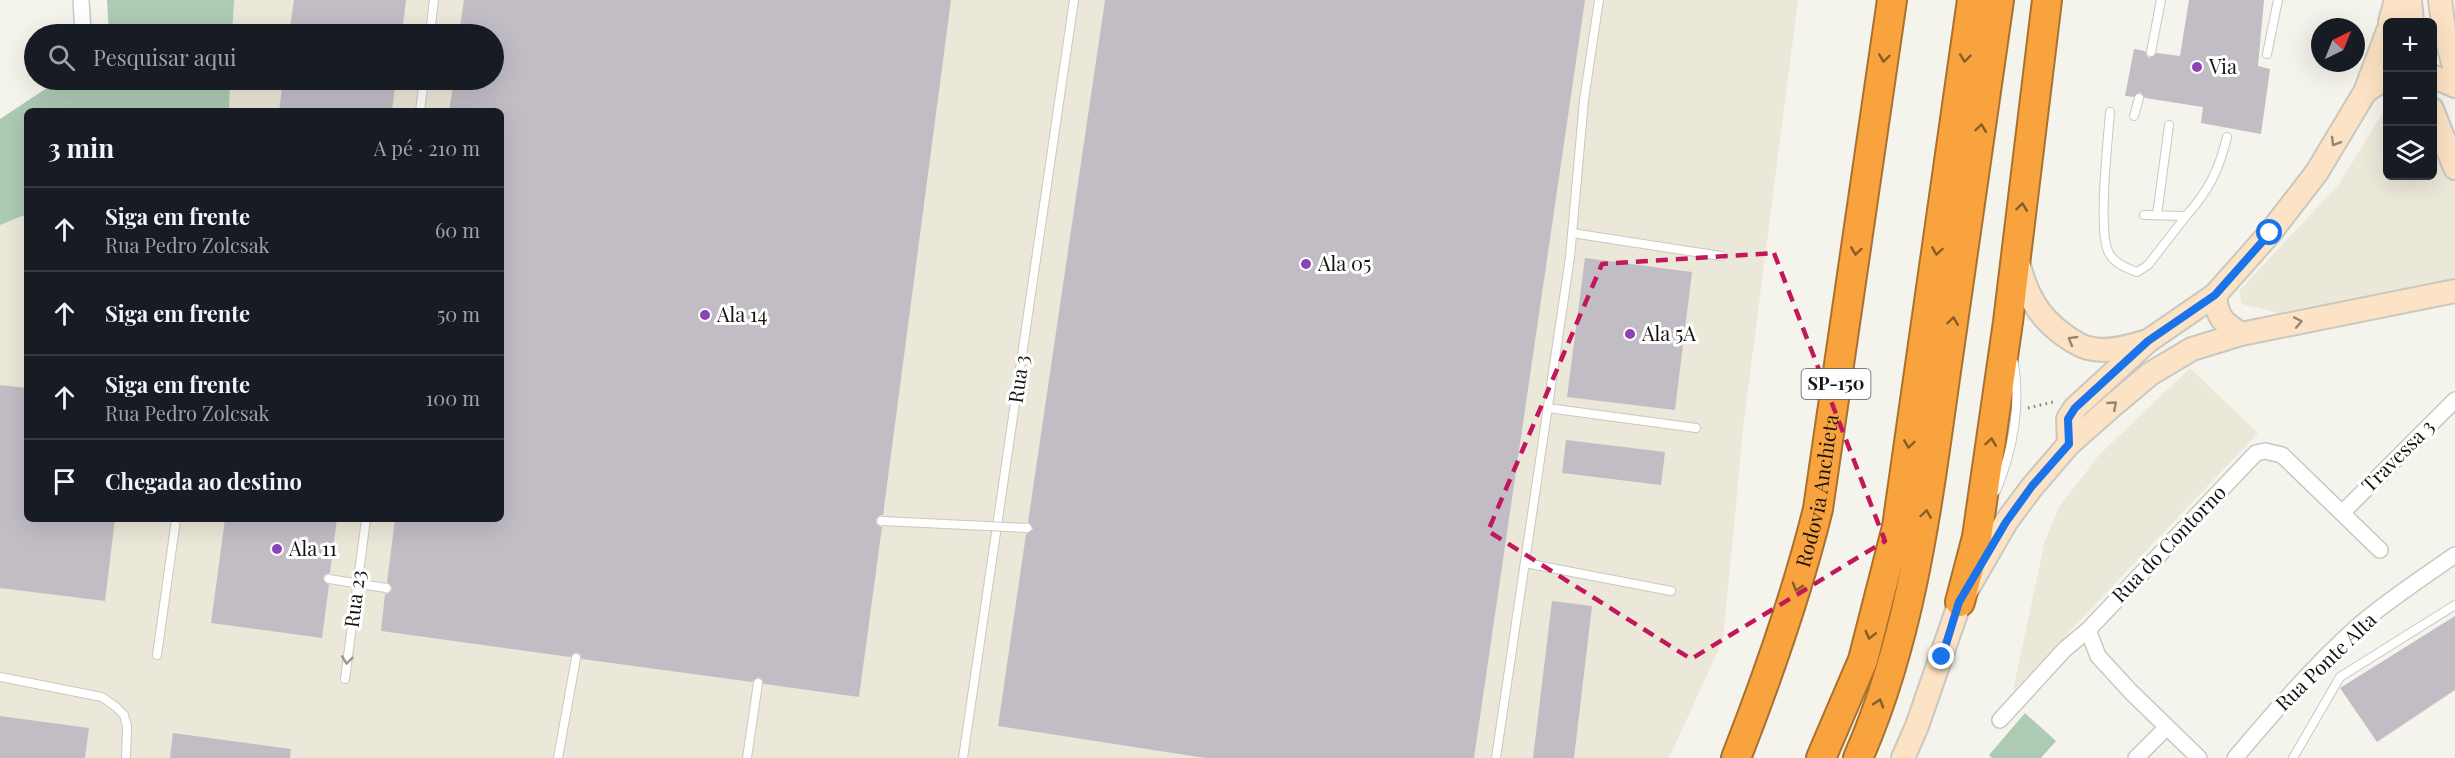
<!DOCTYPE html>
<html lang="pt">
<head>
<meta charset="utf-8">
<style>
  :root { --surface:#171b24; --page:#20242c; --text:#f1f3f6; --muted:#9ea1a6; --line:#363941 }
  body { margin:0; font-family:"Playfair Display",serif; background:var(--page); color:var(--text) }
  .controls { position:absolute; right:18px; top:18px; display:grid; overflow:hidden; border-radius:9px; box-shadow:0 6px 24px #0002 }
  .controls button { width:54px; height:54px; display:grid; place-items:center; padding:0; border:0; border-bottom:2px solid var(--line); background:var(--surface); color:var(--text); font:30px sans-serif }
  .compass { position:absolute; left:2311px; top:18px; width:54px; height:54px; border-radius:50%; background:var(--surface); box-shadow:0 6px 24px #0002; rotate:43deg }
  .stop { position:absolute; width:18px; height:18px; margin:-14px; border:4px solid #1a73e8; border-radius:50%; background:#fff }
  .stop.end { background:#1a73e8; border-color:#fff; box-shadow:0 2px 6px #0008 }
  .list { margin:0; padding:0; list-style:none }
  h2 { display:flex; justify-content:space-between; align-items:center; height:78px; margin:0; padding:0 24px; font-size:26px }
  h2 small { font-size:20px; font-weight:400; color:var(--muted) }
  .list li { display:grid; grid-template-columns:39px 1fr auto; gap:18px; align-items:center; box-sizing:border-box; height:84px; padding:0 24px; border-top:2px solid var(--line) }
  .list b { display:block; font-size:22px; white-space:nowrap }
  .list p { margin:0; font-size:20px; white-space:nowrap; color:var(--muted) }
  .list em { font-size:20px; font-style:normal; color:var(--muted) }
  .icon { flex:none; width:33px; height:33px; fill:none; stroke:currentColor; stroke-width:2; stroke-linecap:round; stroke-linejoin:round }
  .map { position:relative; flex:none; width:2455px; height:758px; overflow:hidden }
  .search { position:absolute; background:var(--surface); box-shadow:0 6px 24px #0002; left:24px; top:24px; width:480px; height:66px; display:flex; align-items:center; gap:15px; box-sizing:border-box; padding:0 21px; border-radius:33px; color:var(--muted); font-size:22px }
  .panel { position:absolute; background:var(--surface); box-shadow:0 6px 24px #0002; left:24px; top:108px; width:480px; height:414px; border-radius:9px }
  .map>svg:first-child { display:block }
</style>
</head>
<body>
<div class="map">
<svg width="2455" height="758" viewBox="0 0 2455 758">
  <rect width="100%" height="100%" fill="#f5f4ec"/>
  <!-- built -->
  <g fill="#ebe8d9">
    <polygon points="167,0 1798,0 1744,421 1723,640 1669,758 0,758 0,161 27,158 27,519 501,519 501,111 181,111 177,80 494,80 494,34 172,34"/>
    <polygon points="2387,106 2388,176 2432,176 2433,123 2455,176 2455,281 2278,313 2242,304 2239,291 2339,184"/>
    <polygon points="2190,368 2258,433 2013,691 2044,544 2059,507 2099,455"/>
  </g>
  <!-- green -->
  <g fill="#adcab4">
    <polygon points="107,0 234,0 232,34 109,34"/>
    <polygon points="59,80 230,80 229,111 27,111 27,214 0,225 0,119"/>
    <polygon points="2025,713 2056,741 2041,758 1992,758 1989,755"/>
  </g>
  <!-- building -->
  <g fill="#c2bdc5">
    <polygon points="294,0 406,0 402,34 289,34"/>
    <polygon points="464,0 951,0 883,515 879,516 876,520 877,524 882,527 859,697 764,684 762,679 758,677 752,682 582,659 580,654 576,652 570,657 381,631 385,594 390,592 392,588 387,582 395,519 501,519 501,111 449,111 454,80 494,80 494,34 459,34"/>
    <polygon points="1105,0 1585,0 1474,758 1205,758 998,726 1026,534 1033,529 1028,522"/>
    <polygon points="2189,0 2264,0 2258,66 2270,69 2261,134 2201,123 2203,107 2145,98 2140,92 2133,97 2125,96 2134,49 2145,51 2147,56 2150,58 2157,53 2180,56"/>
    <polygon points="283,80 396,80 392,111 279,111"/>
    <polygon points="1585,258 1692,272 1675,410 1567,397"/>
    <polygon points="0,385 27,388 27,519 115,519 105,601 0,588"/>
    <polygon points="1566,440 1665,452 1661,485 1562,473"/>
    <polygon points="225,519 337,519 330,573 325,575 323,579 329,585 322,638 211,623"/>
    <polygon points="1552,601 1592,606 1574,758 1533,758"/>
    <polygon points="2455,616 2455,690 2377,742 2340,688"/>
    <polygon points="0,716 89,728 85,758 0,758"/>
    <polygon points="173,733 291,749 290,758 170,758"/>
  </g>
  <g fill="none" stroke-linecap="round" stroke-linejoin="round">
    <!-- lane casing -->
    <g stroke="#c9c8c0" stroke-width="10">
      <g id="lane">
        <polyline points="430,34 434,0"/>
        <polyline points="2151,52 2161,0"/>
        <polyline points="2267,54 2278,0"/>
        <polyline points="420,111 424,80"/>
        <path d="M2110,112C2108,140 2098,228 2108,251C2113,263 2126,268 2137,272L2148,265L2186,216"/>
        <polyline points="2134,116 2139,98"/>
        <path d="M2144,215L2186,216C2209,190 2219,170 2227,137"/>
        <polyline points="2157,215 2169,125"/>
        <polyline points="1572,233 1721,256"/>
        <polyline points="1548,408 1696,428"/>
        <path d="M1996,491C2013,450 2021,408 2014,363"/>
        <polyline points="1525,563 1671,591"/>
        <polyline points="157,655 176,519"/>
        <polyline points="0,677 102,697 116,707 124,715 127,726 126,758"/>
        <polyline points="345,679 366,519"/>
        <polyline points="558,758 576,658"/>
        <polyline points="747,758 758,683"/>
        <polyline points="963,758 1074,0"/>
        <polyline points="1496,758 1570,257 1584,100 1599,0"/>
        <polyline points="2293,758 2340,677 2455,605"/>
      </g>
    </g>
    <!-- street casing -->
    <g stroke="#c9c8c0" stroke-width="18">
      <g id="street">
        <polyline points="81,0 83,33"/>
        <polyline points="2342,513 2455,400"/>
        <polyline points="2088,630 2098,656 2131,692 2199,758"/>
        <polyline points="2000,720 2065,649 2088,630 2256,453 2265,451 2282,455 2380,550"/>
        <polyline points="2136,758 2167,727"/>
        <path d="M2235,758C2274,712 2313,666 2358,626C2388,600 2422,578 2455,555"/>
      </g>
    </g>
    <!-- secondary casing -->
    <g stroke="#c9c8c0" stroke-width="26">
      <g id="secondary">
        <polyline points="2410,0 2412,22"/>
        <polyline points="2440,0 2444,30 2455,70"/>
        <polyline points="2390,22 2396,0"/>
        <polyline points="2432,76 2455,86"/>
        <polyline points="2365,92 2388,31"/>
        <polyline points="2432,109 2455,168"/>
        <path d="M2018,262C2026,293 2037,316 2064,335C2072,341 2083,348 2093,349C2110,352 2128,347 2144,342"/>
        <path d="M2215,295C2217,317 2222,322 2241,334"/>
        <polyline points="2069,444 2068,419 2075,408 2148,341 2215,295 2270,233 2317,172 2365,92 2388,76"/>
        <polyline points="1903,758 1917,726 1960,602 2006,522 2032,487 2069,444 2111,407 2150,374 2192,349 2241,334 2455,291"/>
      </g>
    </g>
    <!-- highway casing -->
    <g stroke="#a9712f" stroke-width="32">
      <g id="highway">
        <polyline points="1960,602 1977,537 2008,322 2047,0"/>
        <path id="s1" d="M1736,758C1768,676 1797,594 1818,509L1892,0"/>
        <polyline points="1821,758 1863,660 1897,527 1972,0"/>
        <path d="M1858,758C1911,638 1927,507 1945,378C1963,252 1981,126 1999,0"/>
      </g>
    </g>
    <!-- path -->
    <polyline stroke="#7d7c77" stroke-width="3" stroke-dasharray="1.5 4.5" stroke-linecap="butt" points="2028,408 2057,401"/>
    <!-- lane -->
    <use href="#lane" stroke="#fff" stroke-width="8"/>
    <!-- street -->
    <use href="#street" stroke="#fff" stroke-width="15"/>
    <!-- secondary -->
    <use href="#secondary" stroke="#fde3c5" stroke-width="22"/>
    <!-- highway -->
    <use href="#highway" stroke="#f9a33f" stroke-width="28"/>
    <!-- lane-bridge casing -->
    <g stroke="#c9c8c0" stroke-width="10" stroke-linecap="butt">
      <g id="lane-bridge">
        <polyline points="882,521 1027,528"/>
        <polyline points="329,579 386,588"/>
      </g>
    </g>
    <!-- lane-bridge -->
    <use href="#lane-bridge" stroke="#fff" stroke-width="8"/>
  </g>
  <!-- one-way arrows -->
  <defs><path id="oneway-chevron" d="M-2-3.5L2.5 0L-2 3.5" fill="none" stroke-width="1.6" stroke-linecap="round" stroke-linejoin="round" transform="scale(1.5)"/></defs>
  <g stroke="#875c28">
    <use href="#oneway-chevron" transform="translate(1884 58) rotate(98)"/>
    <use href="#oneway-chevron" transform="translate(1965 58) rotate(97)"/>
    <use href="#oneway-chevron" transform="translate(1981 128) rotate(-82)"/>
    <use href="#oneway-chevron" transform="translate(2022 207) rotate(-83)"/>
    <use href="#oneway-chevron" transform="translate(1856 251) rotate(98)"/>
    <use href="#oneway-chevron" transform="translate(1937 251) rotate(98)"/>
    <use href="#oneway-chevron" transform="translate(1953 321) rotate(-82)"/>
    <use href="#oneway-chevron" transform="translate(1991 442) rotate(-82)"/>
    <use href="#oneway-chevron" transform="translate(1909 444) rotate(98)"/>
    <use href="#oneway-chevron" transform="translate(1926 514) rotate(-82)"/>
    <use href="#oneway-chevron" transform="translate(1797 587) rotate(108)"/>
    <use href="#oneway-chevron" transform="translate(1870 635) rotate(104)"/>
    <use href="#oneway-chevron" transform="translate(1879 703) rotate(-72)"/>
  </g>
  <g stroke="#958674">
    <use href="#oneway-chevron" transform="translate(2335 142) rotate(121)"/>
    <use href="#oneway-chevron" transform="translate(2298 322) rotate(-11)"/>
    <use href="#oneway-chevron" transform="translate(2072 340) rotate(-150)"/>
    <use href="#oneway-chevron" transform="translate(2113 405) rotate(-41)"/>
  </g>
  <use stroke="#969594" href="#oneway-chevron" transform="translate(347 660) rotate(97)"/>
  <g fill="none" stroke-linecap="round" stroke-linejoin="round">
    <!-- route -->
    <polyline stroke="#1a73e8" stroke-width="8" points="1942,657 1959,602 2006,522 2032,486 2069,444 2068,419 2075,408 2148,341 2215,295 2270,233"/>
  </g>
  <!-- marked area -->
  <path fill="none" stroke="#c2185b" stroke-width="4.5" stroke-dasharray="12 8" stroke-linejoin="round" d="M1774,253L1885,541L1691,659L1488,531L1602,264Z"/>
  <!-- markers -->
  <g fill="#8c43b5" stroke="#fff" stroke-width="2">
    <circle cx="2197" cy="67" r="6"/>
    <circle cx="1306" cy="264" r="6"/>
    <circle cx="705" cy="315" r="6"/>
    <circle cx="1630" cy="334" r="6"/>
    <circle cx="277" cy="549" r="6"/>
  </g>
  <g text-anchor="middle" stroke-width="6" stroke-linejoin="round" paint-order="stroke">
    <!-- shield labels -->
    <rect fill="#fff" stroke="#5b5a59" stroke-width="1.5" x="1801.5" y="369" width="69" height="30" rx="4.5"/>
    <g font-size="18" font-weight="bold" fill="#151412">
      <text x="1836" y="390">SP-150</text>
    </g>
    <!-- poi labels -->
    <g font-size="20" fill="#151412" stroke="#fff" text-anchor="start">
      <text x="2209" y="74">Via</text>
      <text x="1318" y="271">Ala 05</text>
      <text x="717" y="322">Ala 14</text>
      <text x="1642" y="341">Ala 5A</text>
      <text x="289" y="556">Ala 11</text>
    </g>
    <!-- street labels -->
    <g font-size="20" fill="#151412" stroke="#fff">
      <text transform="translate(1019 379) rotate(-82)" y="7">Rua 3</text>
      <text transform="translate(2398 456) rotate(-45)" y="7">Travessa 3</text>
      <text dy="7" stroke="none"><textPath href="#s1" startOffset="280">Rodovia Anchieta</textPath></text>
      <text transform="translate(2169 544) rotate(-46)" y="7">Rua do Contorno</text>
      <text transform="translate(355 599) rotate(-83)" y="7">Rua 23</text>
      <text transform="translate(2326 662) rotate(-44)" y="7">Rua Ponte Alta</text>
    </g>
  </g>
</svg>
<div class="controls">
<button>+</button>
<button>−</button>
<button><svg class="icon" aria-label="layers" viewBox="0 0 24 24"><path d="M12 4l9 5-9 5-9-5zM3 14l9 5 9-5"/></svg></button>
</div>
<svg class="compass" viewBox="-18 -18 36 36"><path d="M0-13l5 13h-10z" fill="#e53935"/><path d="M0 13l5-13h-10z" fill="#9ea1a6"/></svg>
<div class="stop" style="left:2270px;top:233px"></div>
<div class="stop end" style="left:1942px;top:657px"></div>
<div class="search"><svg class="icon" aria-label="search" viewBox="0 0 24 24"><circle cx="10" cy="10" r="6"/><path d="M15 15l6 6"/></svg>Pesquisar aqui</div>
<section class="panel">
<h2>3 min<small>A pé · 210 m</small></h2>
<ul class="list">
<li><svg class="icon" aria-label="ahead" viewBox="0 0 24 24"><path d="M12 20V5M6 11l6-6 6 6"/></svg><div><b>Siga em frente</b><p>Rua Pedro Zolcsak</p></div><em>60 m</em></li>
<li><svg class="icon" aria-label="ahead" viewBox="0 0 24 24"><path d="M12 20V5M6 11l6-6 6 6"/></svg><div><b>Siga em frente</b></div><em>50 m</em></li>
<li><svg class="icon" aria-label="ahead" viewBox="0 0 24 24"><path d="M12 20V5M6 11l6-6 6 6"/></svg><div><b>Siga em frente</b><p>Rua Pedro Zolcsak</p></div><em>100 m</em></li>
<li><svg class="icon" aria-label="arrive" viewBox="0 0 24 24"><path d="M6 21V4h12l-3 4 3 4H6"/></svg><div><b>Chegada ao destino</b></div></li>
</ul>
</section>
</div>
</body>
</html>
